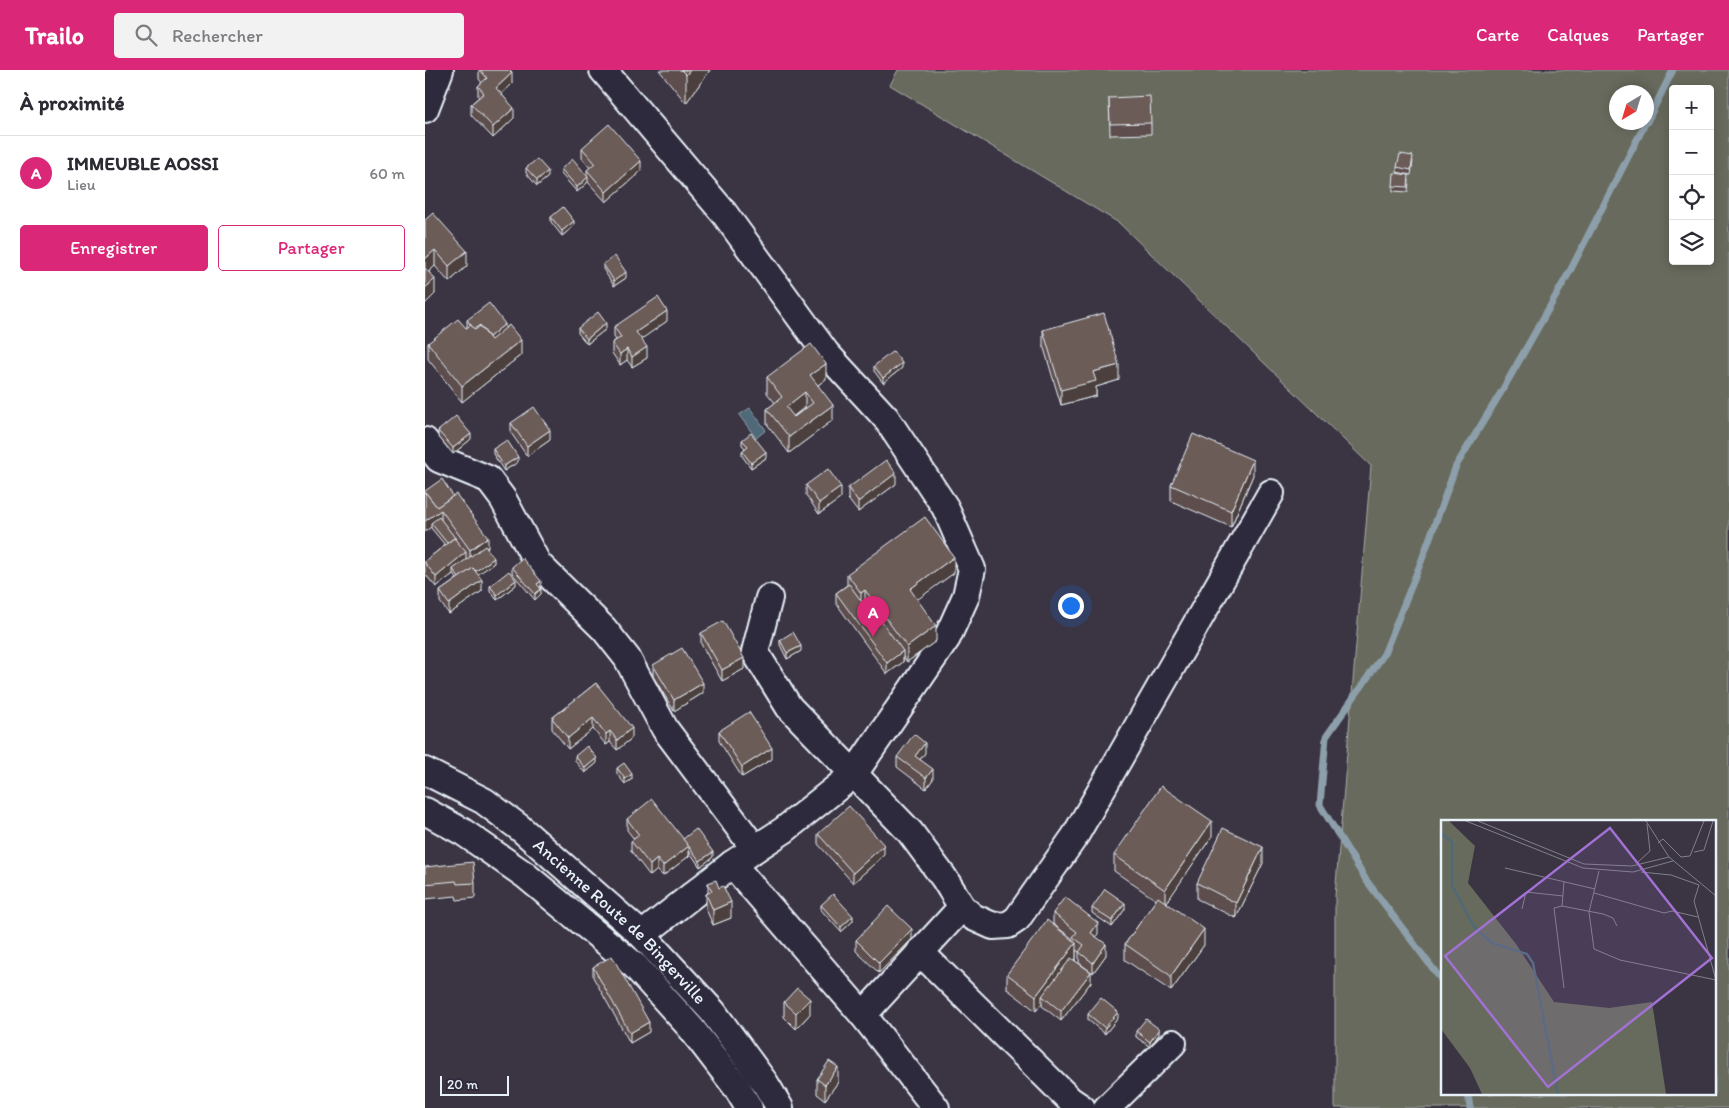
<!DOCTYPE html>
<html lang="fr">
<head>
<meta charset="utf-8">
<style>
  :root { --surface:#fff; --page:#f2f2f3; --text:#2b2b33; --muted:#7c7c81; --line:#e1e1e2; --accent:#db2777 }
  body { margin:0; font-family:Itim,sans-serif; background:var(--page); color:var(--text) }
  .controls { position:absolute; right:15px; top:15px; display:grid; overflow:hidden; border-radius:5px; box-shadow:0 2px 12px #0003 }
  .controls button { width:45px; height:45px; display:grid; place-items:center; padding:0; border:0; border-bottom:1px solid var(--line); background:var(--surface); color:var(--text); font:25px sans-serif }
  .compass { position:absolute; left:1184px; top:15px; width:45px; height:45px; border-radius:50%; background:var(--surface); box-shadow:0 2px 12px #0003; rotate:218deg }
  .scale { position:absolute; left:15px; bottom:12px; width:69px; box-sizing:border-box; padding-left:5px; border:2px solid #e8f1f8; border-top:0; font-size:14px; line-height:18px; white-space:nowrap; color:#e8f1f8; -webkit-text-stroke:4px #2f2a3d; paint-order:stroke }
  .you { position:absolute; left:645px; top:535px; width:18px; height:18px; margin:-12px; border:4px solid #fff; border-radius:50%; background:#1a73e8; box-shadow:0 0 0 8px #1a73e833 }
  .badge { display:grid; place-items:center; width:32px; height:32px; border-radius:50%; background:var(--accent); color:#fff; font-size:16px; font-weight:700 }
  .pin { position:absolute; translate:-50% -41px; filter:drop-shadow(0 1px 2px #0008) }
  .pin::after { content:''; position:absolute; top:26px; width:18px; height:15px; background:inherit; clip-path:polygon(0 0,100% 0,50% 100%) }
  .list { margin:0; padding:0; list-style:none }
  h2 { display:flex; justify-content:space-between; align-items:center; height:65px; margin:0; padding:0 20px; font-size:21px }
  h2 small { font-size:16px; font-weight:400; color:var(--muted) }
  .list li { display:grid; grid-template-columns:32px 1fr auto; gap:15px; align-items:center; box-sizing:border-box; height:75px; padding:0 20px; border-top:1px solid var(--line) }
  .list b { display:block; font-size:19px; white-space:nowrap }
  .list p { margin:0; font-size:16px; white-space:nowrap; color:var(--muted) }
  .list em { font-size:16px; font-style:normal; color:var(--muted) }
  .actions { display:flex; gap:10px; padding:15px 20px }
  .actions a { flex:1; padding:11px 0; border:1px solid var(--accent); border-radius:5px; text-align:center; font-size:18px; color:var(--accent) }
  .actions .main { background:var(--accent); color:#fff }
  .icon { flex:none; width:28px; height:28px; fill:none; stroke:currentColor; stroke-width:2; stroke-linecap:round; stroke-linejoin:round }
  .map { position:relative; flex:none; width:1304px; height:1038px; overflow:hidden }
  header { display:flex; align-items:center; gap:30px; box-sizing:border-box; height:70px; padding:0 25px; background:var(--accent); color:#fff }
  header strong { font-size:24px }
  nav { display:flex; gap:28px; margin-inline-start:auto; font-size:18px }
  .search { width:350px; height:45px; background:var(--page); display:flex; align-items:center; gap:12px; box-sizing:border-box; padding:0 18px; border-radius:5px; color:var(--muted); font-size:19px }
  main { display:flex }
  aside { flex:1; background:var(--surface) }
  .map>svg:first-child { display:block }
</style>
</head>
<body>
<header>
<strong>Trailo</strong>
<div class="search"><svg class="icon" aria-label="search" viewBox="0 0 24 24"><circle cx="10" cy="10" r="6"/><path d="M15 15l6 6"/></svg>Rechercher</div>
<nav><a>Carte</a><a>Calques</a><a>Partager</a></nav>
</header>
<main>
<aside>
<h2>À proximité<small></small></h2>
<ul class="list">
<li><span class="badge">A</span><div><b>IMMEUBLE AOSSI</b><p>Lieu</p></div><em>60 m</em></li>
</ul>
<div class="actions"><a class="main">Enregistrer</a><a>Partager</a></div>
</aside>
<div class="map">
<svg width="1304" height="1038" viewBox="0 0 1304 1038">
  <rect width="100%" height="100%" fill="#3b3443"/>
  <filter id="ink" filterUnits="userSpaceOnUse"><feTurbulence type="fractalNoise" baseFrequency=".02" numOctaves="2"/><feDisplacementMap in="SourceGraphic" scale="10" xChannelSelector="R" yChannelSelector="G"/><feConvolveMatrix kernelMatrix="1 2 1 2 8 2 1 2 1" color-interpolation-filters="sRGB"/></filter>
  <g filter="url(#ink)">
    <!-- green -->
    <path fill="#676b5d" stroke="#a8aeaa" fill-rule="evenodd" d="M473,0H1304V1038H910V826L946,396L694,153L465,15ZM1248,19H1285V191H1248ZM1192,22H1222V52H1192ZM1018,752H1290V1024H1018Z"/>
    <!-- water -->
    <polygon fill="#506978" stroke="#8d9fab" points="325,338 341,360 331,368 314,345"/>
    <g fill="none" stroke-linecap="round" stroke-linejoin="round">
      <!-- stream -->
      <g stroke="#8d9fab" stroke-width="7">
        <polyline points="1222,52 1248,0"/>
        <polyline points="1018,912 941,810 895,735 901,667 959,584 996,492 1031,396 1078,319 1145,201 1221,52"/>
        <polyline points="1043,1024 1045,1038"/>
      </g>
      <!-- minor casing -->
      <g stroke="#e8f1f8" stroke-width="30">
        <g id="minor">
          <polyline points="178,0 299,143 401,283 461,348 520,437 547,499 541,526 522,568 429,704 359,760 307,794 217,865"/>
          <polyline points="0,39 15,0"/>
          <polyline points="0,371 14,389 63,409 78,429 113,494 179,559 202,588 240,659 330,779"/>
          <polyline points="344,528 330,582 364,637 485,762 519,808 537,837 548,847 568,856 583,855 592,849 650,766 846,423"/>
          <path id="s1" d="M0,701L59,731L95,758L217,865L288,942L340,1013L355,1038"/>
          <polyline points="0,741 38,762 100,805 210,896 266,958 312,1018 324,1038"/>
          <polyline points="307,794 438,945 511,1038"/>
          <polyline points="495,882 645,1030 657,1038"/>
          <polyline points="438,945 537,837"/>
          <polyline points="682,1038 748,973"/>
        </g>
      </g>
      <!-- minor -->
      <use href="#minor" stroke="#2f2a3d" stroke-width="26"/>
    </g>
    <!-- wall -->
    <g fill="#5d4e4d" stroke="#e8f1f8" fill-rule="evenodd">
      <polygon points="54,0 84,0 87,14 77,24 89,48 68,68 46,45 46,34 54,27 53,26 53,16 57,13 54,9"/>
      <polygon points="234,0 285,0 261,33"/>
      <polygon points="684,28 726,53 726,64 685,65"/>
      <polygon points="157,78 216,101 181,132 163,112 152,122 136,104 136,99 162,106 162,100 165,98 157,88"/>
      <polygon points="988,91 986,105 972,102 972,97"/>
      <polygon points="101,98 123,107 112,116 101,103"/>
      <polygon points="984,110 983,122 968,121 968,116"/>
      <polygon points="126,147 149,156 137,166 126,152"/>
      <polygon points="0,150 42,196 24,212 10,196 4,201 10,224 0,234"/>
      <polygon points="178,194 201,208 189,216 178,199"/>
      <polygon points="42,250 80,258 96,285 37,332 3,289 3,273 41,258 42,258"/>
      <polygon points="242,251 216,269 222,288 207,297 202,290 195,295 187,283 187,273 191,270 189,267 189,257"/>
      <polygon points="153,258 181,259 162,274 153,263"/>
      <polygon points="618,260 694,310 671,317 671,326 636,335 618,275"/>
      <polygon points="449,296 477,298 458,313 449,301"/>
      <path d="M342,307L401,309L393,315L408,350L364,383L342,354V339L350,333L342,323ZM380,337L381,338L369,347V346Z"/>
      <polygon points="86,353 125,370 102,386 86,363"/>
      <polygon points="13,361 46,369 28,384 13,366"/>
      <polygon points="317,370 341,388 326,398 317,386 317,381 320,378 317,375"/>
      <polygon points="68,379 93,392 79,401 68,384"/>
      <polygon points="828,405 806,457 746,431 746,415"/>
      <polygon points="471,414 433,442 423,429 423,418"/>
      <polygon points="381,415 416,428 394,444 381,425"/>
      <polygon points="0,421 63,477 62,478 69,493 53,504 57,521 24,544 15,532 15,521 32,509 28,504 11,517 0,504 0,491 20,475 6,458"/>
      <polygon points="87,497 116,516 114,517 116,524 110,530 87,503"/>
      <polygon points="529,503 492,529 511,571 482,592 478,587 478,592 462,604 411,533 411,523 422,515 422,504"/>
      <polygon points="91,515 72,530 65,521 65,516"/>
      <polygon points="276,563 319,599 297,611 276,574"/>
      <polygon points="355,570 376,581 362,589 355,575"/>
      <polygon points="228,595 278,623 249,641 228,606"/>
      <polygon points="171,613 207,668 192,680 185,672 181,675 168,659 143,679 127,659 127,648"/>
      <polygon points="294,661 347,689 317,707 294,671"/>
      <polygon points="500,683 495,689 508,709 501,719 472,697 472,687"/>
      <polygon points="150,686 172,693 160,703 150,691"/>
      <polygon points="192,698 207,709 200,714 192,704"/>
      <polygon points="202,749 258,769 288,787 275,797 264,781 264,786 238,806 232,800 225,806 206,781 206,771 209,769 202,760"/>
      <polygon points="393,764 459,785 428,813 393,774"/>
      <polygon points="787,766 741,833 779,875 746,921 700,890 700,874 731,830 689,801 689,785"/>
      <polygon points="838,793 811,848 772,829 772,813"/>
      <polygon points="0,797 50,813 50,828 32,830 31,826 0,829"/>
      <polygon points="283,813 306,848 288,855 281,839 281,824 283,823"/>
      <polygon points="396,835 428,851 416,862 396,840"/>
      <polygon points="667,838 700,839 687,857 667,843"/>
      <polygon points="628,843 673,864 671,866 681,885 668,903 654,893 654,882 651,880 651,888 650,890 666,912 636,951 617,936 617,933 611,941 582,919 582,904 648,870 648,869 628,854"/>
      <polygon points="487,869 454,903 431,881 431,870"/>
      <polygon points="168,897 224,962 205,973 168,907"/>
      <polygon points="359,932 385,944 371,959 359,947"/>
      <polygon points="663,944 693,948 680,964 663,950"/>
      <polygon points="711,961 734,964 725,977 711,967"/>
      <polygon points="392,1009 413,1012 400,1030 392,1024"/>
    </g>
    <!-- shaded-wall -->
    <g fill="#4c403e" stroke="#e8f1f8">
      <polygon points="265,0 285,0 261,33 261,5"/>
      <polygon points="87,3 87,14 71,29 71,18"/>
      <polygon points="89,38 89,48 68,68 68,57"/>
      <polygon points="216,91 216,101 181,132 181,122"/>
      <polygon points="123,101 123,107 112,116 112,110"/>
      <polygon points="163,107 163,112 152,122 152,117"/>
      <polygon points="149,151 149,156 137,166 137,161"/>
      <polygon points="10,180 10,196 0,205 0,189"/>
      <polygon points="42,181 42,196 24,212 24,196"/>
      <polygon points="201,202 201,208 189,216 189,211"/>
      <polygon points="10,209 10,224 0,234 0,218"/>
      <polygon points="242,241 242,251 211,273 211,262"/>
      <polygon points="181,253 181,259 162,274 162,269"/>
      <polygon points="80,254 80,265 64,277 64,267"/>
      <polygon points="96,270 96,285 37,332 37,316"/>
      <polygon points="222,277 222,288 207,297 207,287"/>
      <polygon points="202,279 202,290 195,295 195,284"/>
      <polygon points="477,293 477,298 458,313 458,308"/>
      <polygon points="401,294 401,309 385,321 385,305"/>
      <polygon points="694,295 694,310 671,317 671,326 636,335 636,320 668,302"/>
      <polygon points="380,322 380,337 361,352 361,337"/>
      <polygon points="408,335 408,350 364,383 364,367"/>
      <polygon points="125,360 125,370 102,386 102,376"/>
      <polygon points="46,364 46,369 28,384 28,378"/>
      <polygon points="341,382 341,388 326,398 326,393"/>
      <polygon points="93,387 93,392 79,401 79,396"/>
      <polygon points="828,390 828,405 806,457 806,441"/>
      <polygon points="471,403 471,414 433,442 433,432"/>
      <polygon points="416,417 416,428 394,444 394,433"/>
      <polygon points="28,431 16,441 16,450 6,453 6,457 0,462 0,451"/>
      <polygon points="63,467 63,477 45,490 45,480"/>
      <polygon points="41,482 41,493 28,499 28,504 11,517 11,507"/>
      <polygon points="529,487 529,503 485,535 485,519"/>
      <polygon points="69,488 69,493 37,516 37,511"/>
      <polygon points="57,510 57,521 24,544 24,534"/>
      <polygon points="91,510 91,515 72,530 72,525"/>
      <polygon points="116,511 116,516 112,520 112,514"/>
      <polygon points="116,519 116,524 110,530 110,524"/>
      <polygon points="440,520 440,535 436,538 436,523"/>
      <polygon points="511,556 511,571 482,592 482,577"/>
      <polygon points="376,576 376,581 362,589 362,583"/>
      <polygon points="478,581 478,592 462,604 462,593"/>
      <polygon points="319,588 319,599 297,611 297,600"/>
      <polygon points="278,613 278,623 249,641 249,630"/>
      <polygon points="168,648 168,659 143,679 143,668"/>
      <polygon points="207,658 207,668 192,680 192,670"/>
      <polygon points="185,661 185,672 181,675 181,664"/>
      <polygon points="500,673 500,683 490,696 490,686"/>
      <polygon points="347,678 347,689 317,707 317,697"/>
      <polygon points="172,688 172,693 160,703 160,698"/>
      <polygon points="508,699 508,709 501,719 501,708"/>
      <polygon points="207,704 207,709 200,714 200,709"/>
      <polygon points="787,751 787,766 740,835 740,820"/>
      <polygon points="459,775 459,785 428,813 428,803"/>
      <polygon points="264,776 264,786 238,806 238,796"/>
      <polygon points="838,777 838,793 811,848 811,833"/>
      <polygon points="288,782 288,787 275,797 275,791"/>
      <polygon points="232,789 232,800 225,806 225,795"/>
      <polygon points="306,832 306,848 288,855 288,840"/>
      <polygon points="700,833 700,839 687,857 687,851"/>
      <polygon points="428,846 428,851 416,862 416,857"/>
      <polygon points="673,853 673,864 666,873 666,863"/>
      <polygon points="487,859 487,869 454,903 454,893"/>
      <polygon points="779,859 779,875 746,921 746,906"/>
      <polygon points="651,873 651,888 620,928 617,926 617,933 611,941 611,926"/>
      <polygon points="681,874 681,885 668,903 668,893"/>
      <polygon points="666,902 666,912 636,951 636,941"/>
      <polygon points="385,929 385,944 371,959 371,943"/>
      <polygon points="693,942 693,948 680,964 680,958"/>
      <polygon points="224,952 224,962 205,973 205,963"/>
      <polygon points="734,959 734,964 725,977 725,972"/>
      <polygon points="413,997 413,1012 400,1030 400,1015"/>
    </g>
    <!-- building -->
    <g fill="#6c5b59" stroke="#e8f1f8" fill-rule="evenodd">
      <polygon points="55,0 84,0 87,3 71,18 89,38 68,57 46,34 59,23 53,16 62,8"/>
      <polygon points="256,0 265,0 261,5"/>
      <polygon points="725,26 726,53 685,54 684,28"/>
      <polygon points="184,54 216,91 181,122 162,100 170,93 157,78"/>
      <polygon points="975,84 988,86 986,100 972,97"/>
      <polygon points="112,89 123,101 112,110 101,98"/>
      <polygon points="148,89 163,107 152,117 136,99"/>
      <polygon points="969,103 984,105 983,117 968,116"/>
      <polygon points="138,137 149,151 137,161 126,147"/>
      <polygon points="8,143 42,181 24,196 10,180 0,189 0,150"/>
      <polygon points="190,186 201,202 189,211 178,194"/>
      <polygon points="0,198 10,209 0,218"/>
      <polygon points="233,227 242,241 211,262 222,277 207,287 202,279 195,284 187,273 196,267 189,257"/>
      <polygon points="64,233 80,254 64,267 55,255 49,259 42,250"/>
      <polygon points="173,242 181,253 162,269 153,258"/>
      <polygon points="679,243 694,295 668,302 671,311 636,320 618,260"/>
      <polygon points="33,249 41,258 46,255 50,260 55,256 66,270 84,255 96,270 37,316 3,273"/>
      <path d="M386,274L401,294L385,305L408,335L364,367L342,339L357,327L342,307ZM380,322L388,333L369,347L361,337Z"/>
      <polygon points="468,281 477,293 458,308 449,296"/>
      <polygon points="109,337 125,360 102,376 86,353"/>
      <polygon points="31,346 46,364 28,378 13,361"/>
      <polygon points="326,363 341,382 326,393 317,381 323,376 317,370"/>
      <polygon points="768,364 828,390 806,441 746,415"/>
      <polygon points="82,370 93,387 79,396 68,379"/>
      <polygon points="461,390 471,403 433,432 423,418"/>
      <polygon points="403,399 416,417 394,433 381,415"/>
      <polygon points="17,409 28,426 12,437 1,423 0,424 0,421"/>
      <polygon points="1,423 12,437 31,424 63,467 45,480 16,440 0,451 0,424"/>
      <polygon points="14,447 31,469 29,468 22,473 6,453"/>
      <polygon points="500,447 529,487 485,519 511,556 482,577 440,520 436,523 422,504"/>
      <polygon points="29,468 41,482 11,507 0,493 0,491"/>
      <polygon points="60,476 69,488 51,501 48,498 34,508 28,499"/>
      <polygon points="97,488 116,511 112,514 116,519 110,524 87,497"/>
      <polygon points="48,498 57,510 24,534 15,521"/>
      <polygon points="84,501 91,510 72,525 65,516"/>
      <polygon points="424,514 437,532 441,530 478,581 462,593 411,523"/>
      <polygon points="298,551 319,588 297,600 276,563"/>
      <polygon points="368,562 376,576 362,583 355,570"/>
      <polygon points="257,578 278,613 249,630 228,595"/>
      <polygon points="171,613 207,658 192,670 185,661 181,664 168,648 143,668 127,648"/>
      <polygon points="324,642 347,678 317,697 294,661"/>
      <polygon points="489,664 500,673 490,686 508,699 501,708 472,687"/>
      <polygon points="162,676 172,688 160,698 150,686"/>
      <polygon points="199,693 207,704 200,709 192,698"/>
      <polygon points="736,716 787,751 740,820 689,785"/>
      <polygon points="227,729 264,776 238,796 232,789 225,795 206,771 214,765 202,749"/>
      <polygon points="424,736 459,775 428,803 393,764"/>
      <polygon points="798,758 838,777 811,833 772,813"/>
      <polygon points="271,759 288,782 275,791 258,769"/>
      <polygon points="48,792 50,813 32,814 31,811 0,814 0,797"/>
      <polygon points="291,810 294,818 298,816 306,832 288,840 281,824 287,821 283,813"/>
      <polygon points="680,819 700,833 687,851 667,838"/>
      <polygon points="408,824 428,846 416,857 396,835"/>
      <polygon points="640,827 673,853 666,863 681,874 668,893 654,882 659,875 648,867 652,862 628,843"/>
      <polygon points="733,827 779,859 746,906 700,874"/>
      <polygon points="463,836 487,859 454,893 431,870"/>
      <polygon points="622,850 651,873 611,926 582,904"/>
      <polygon points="187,886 224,952 205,963 168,897"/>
      <polygon points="646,888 666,902 636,941 617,926"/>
      <polygon points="372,918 385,929 371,943 359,932"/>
      <polygon points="676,928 693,942 680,958 663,944"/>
      <polygon points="721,949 734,959 725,972 711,961"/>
      <polygon points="404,991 413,997 400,1015 392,1009"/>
    </g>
  </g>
  <g text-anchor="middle" stroke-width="4" stroke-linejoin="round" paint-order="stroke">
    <!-- street labels -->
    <g font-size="18" fill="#e8f1f8" stroke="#2f2a3d">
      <text dy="6" stroke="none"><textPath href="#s1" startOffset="248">Ancienne Route de Bingerville</textPath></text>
    </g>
  </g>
  <!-- overview -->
  <g transform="translate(1016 750)">
    <rect width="275" height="275" fill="#3b3443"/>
    <path d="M0,1H8L34,26L27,63L75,124L113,182L168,188L211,182L225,274H41L29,248L0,209Z" fill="#676b5d"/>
    <path fill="none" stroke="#506978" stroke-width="2.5" d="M0,13L11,22V65L33,107L51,123L86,134L92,143L117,274"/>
    <path fill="none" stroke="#80808b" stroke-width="1" d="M25,1L142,48L192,52L232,41M37,1L143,44L191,46L228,37M205,1L228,37L275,76M217,23L222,19L240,37L249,36L263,1M253,32L263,30L272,1M196,43L209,31L206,4M64,48L154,69M158,51L148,92L153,129L179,140L275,160M200,52L230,55L258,65L253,81L275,160M153,73L223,93L231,91L257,97M121,86L123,62M81,89L85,72L122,76M123,168L113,88L121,86L162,94L172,98L176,106"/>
    <path fill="#a171d3" fill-opacity="0.15" stroke="#a171d3" stroke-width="2.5" d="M169,8L271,138L107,267L4,136Z"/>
    <rect width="275" height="275" fill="none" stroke="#e8f1f8" stroke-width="2.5"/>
  </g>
</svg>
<div class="controls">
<button>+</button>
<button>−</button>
<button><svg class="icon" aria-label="locate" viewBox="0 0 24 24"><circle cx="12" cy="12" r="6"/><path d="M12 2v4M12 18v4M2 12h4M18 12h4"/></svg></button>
<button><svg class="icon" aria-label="layers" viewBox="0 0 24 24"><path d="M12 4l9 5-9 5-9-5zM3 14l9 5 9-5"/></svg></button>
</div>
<svg class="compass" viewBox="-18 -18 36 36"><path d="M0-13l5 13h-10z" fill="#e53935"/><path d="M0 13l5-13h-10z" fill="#7c7c81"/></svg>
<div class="scale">20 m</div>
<div class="you"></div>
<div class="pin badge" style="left:448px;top:567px">A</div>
</div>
</main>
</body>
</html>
